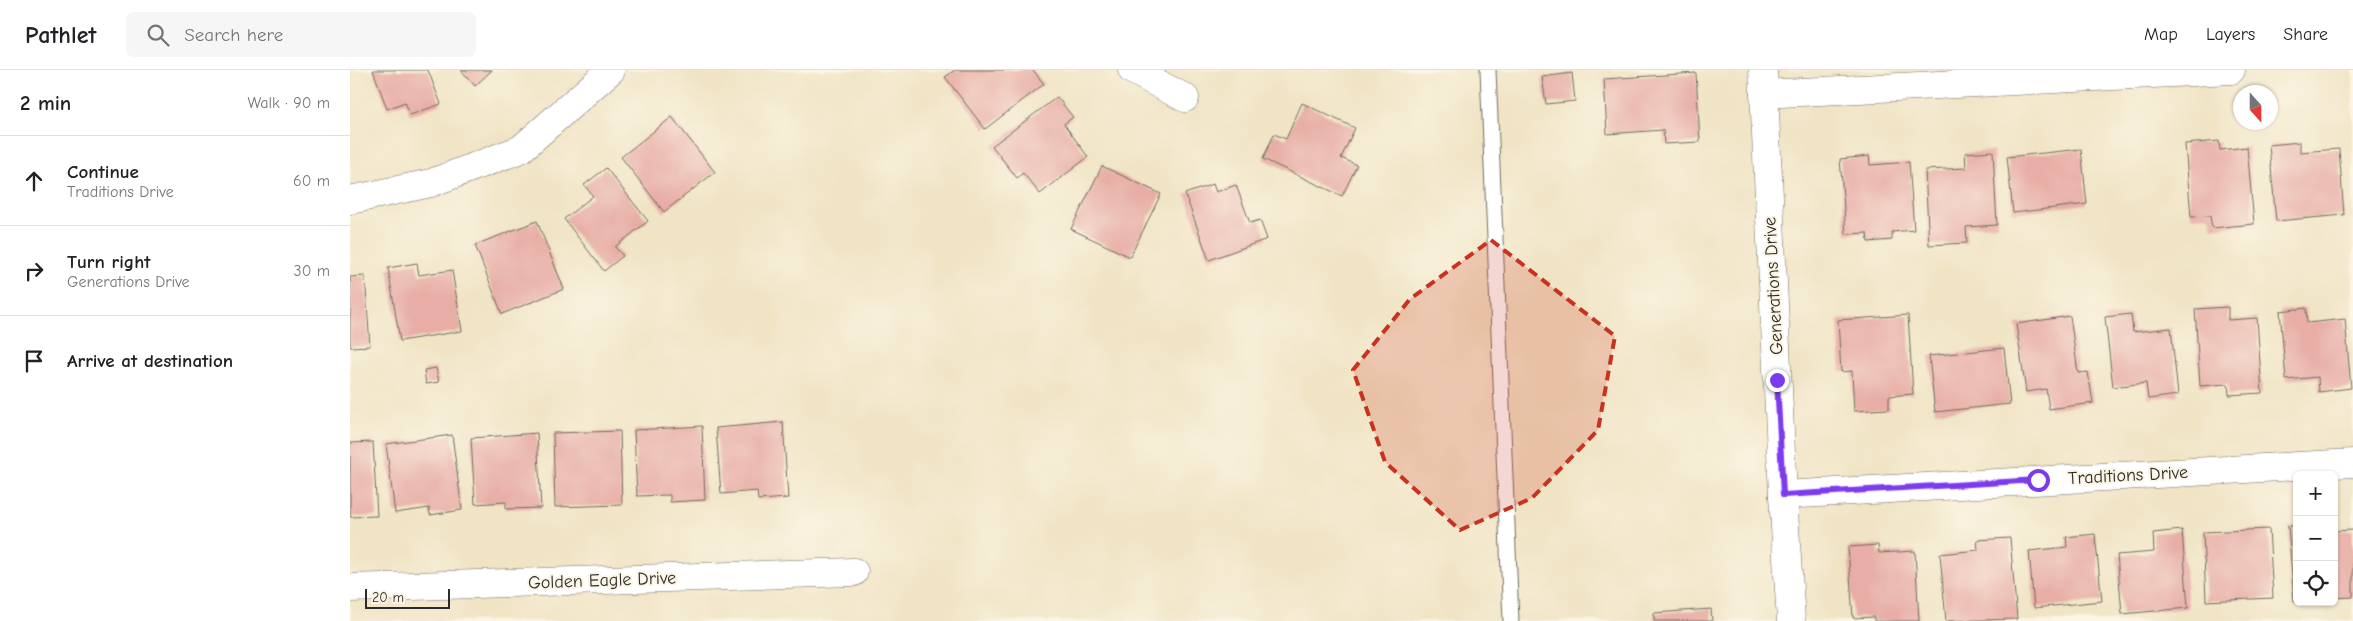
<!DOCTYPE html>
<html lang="en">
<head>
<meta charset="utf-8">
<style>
  :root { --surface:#fff; --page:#f6f6f6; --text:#202124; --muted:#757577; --line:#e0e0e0 }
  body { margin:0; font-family:"Comic Neue",sans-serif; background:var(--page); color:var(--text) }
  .controls { position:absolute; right:15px; bottom:15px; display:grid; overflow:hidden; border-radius:8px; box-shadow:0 1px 4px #0004 }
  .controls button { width:45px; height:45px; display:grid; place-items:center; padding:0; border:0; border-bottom:1px solid var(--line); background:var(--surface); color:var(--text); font:25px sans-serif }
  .compass { position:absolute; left:1883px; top:15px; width:45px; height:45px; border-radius:50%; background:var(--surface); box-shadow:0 1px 4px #0004; rotate:159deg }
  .scale { position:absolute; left:15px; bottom:12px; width:85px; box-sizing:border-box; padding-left:5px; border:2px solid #2b2b2b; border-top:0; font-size:14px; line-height:18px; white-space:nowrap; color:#2b2b2b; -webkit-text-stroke:4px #fcf5e5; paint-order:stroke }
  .stop { position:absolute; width:15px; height:15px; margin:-11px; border:4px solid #7c3aed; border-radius:50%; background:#fff }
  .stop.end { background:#7c3aed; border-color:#fff; box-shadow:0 1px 5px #0008 }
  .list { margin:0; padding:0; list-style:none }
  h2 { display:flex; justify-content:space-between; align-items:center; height:65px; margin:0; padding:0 20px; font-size:21px }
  h2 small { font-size:16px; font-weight:400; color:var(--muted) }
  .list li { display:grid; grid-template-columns:32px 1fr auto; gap:15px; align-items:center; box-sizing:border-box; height:90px; padding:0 20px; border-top:1px solid var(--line) }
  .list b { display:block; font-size:19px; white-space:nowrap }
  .list p { margin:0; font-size:16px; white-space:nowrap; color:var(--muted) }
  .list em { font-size:16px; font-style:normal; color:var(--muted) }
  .icon { flex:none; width:28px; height:28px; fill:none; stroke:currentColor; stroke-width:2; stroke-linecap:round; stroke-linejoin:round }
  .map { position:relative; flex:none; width:2003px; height:551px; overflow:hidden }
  header { display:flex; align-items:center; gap:30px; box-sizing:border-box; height:70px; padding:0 25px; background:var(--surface); border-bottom:1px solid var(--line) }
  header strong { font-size:24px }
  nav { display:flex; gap:28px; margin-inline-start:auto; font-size:18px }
  .search { width:350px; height:45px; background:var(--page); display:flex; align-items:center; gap:12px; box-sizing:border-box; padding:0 18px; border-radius:8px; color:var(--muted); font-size:19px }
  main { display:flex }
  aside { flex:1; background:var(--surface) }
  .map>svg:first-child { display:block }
</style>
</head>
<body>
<header>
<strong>Pathlet</strong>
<div class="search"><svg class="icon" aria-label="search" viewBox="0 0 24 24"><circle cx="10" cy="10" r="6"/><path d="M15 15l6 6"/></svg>Search here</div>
<nav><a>Map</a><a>Layers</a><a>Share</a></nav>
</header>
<main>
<aside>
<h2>2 min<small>Walk · 90 m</small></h2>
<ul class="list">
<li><svg class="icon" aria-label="ahead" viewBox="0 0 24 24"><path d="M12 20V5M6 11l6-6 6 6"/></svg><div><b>Continue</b><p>Traditions Drive</p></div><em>60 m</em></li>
<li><svg class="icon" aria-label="right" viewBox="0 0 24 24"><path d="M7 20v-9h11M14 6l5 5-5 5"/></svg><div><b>Turn right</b><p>Generations Drive</p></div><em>30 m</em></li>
<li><svg class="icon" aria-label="arrive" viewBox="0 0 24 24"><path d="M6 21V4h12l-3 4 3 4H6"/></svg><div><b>Arrive at destination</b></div></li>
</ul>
</aside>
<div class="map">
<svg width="2003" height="551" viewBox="0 0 2003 551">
  <rect width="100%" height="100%" fill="#fcf5e5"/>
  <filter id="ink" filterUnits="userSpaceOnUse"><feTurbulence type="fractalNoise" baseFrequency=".02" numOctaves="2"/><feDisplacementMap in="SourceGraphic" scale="10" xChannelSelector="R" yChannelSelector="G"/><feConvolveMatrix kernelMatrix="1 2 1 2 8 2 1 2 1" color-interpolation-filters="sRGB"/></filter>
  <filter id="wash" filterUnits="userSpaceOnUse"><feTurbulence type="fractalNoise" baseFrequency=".0096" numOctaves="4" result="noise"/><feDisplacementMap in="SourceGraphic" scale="20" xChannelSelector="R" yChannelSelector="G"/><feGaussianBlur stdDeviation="1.12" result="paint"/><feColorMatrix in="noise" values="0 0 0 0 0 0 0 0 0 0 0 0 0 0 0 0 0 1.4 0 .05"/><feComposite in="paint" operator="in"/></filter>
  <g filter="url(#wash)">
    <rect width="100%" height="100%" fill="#f0e4c5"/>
    <g id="blocks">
      <!-- building -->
      <g fill="#e7ada6">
        <polygon points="23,0 78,0 91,34 60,45 55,32 37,39"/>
        <polygon points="111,0 142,0 125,16"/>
        <polygon points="605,0 683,0 694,14 635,59 595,7"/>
        <polygon points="1222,3 1225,31 1196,34 1192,7"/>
        <polygon points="1346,3 1350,72 1314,74 1313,60 1257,64 1254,9"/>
        <polygon points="707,27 723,47 714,54 738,87 690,124 673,103 667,108 642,76"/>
        <polygon points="952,33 1005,58 991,88 1007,95 992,126 913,89 924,64 936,69"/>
        <polygon points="322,47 365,102 314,142 271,87"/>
        <polygon points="1869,71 1870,80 1897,77 1904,154 1862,158 1860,146 1841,147 1835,74"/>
        <polygon points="1950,72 1950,82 1989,79 1994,145 1926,151 1919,75"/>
        <polygon points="1731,79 1737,134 1663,143 1657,87"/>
        <polygon points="1643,81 1647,155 1616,157 1617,173 1579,175 1575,100 1616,98 1615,83"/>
        <polygon points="1519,86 1520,95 1559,92 1564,160 1542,162 1542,170 1518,172 1517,163 1496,164 1490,89"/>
        <polygon points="752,96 811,124 780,187 721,159"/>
        <polygon points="256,98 298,151 265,177 273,186 254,201 214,149 243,126 234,115"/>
        <polygon points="863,114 866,122 886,115 900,153 910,150 917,169 859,190 835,124"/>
        <polygon points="187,151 214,219 152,244 125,175"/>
        <polygon points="67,193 69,205 102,200 112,261 50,271 38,198"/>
        <polygon points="15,206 20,276 0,277 0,207"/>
        <polygon points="1878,237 1878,250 1907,248 1912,323 1879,325 1878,314 1850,316 1845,239"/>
        <polygon points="1956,238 1957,253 1995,249 2001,318 1969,322 1968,307 1936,310 1930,241"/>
        <polygon points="1781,244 1783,262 1821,258 1828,325 1798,329 1796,313 1763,317 1755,247"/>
        <polygon points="1558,245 1563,324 1539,326 1539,339 1504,341 1502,301 1491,302 1488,250"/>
        <polygon points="1720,246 1728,303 1738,302 1743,333 1699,339 1696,319 1676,322 1666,254"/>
        <polygon points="1654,278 1660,334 1585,342 1579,286"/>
        <polygon points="86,298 89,312 76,314 74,300"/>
        <polygon points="433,352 438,428 408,430 407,421 371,424 366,358"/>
        <polygon points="352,356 355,430 320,432 320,425 287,426 284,360"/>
        <polygon points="270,361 272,435 205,437 203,363"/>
        <polygon points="187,363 191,438 156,439 156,432 125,434 121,368"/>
        <polygon points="102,365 112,440 80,445 79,438 45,443 36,374"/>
        <polygon points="23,372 27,446 0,447 0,373"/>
        <polygon points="1938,456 1947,456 1947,531 1944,531"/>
        <polygon points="1919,459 1923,528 1856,531 1853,462"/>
        <polygon points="1832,460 1838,538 1772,544 1767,485 1804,482 1803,463"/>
        <polygon points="2003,460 2003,527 1984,528 1984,461"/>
        <polygon points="1745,464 1752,531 1684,538 1679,481 1717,477 1716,467"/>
        <polygon points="1660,468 1667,549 1596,551 1590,484 1628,480 1627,470"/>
        <polygon points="1528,475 1529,483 1565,481 1569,551 1524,551 1524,547 1503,548 1498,477"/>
        <polygon points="1361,539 1362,551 1304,551 1304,543"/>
      </g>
    </g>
  </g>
  <g filter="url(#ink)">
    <use href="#blocks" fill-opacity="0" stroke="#706c61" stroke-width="1"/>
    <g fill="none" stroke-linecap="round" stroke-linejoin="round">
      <!-- service casing -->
      <g stroke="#706c61" stroke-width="17">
        <polyline id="service" points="1138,0 1161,551"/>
      </g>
      <!-- minor casing -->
      <g stroke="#706c61" stroke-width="29">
        <g id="minor">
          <polyline points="782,0 835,28"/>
          <polyline points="1413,0 1433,425 1441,551"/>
          <polyline points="1414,24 1881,0"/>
          <polyline points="0,130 81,113 171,79 261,0"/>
          <polyline points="1433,425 2003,393"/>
          <polyline points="0,518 504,502"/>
        </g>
      </g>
      <!-- service -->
      <use href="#service" stroke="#fff" stroke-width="15"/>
      <!-- minor -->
      <use href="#minor" stroke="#fff" stroke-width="28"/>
    </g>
  </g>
  <g fill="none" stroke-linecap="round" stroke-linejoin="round" filter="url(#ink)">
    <!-- route -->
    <polyline stroke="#7c3aed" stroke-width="6" points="1427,310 1433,425 1688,410"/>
  </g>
  <!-- marked area -->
  <path fill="#c8321e" fill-opacity="0.2" stroke="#c8321e" stroke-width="4" stroke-dasharray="10 6" stroke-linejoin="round" d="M1141,170L1265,266L1248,360L1182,428L1110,460L1035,392L1003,300L1060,229Z"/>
  <g text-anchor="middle" stroke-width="4" stroke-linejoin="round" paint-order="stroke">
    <!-- street labels -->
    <g font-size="18" fill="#2b2b2b" stroke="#fcf5e5">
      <text transform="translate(1423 216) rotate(-93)" y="6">Generations Drive</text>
      <text transform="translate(1778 405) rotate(-3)" y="6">Traditions Drive</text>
      <text transform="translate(252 510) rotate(-2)" y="6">Golden Eagle Drive</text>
    </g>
  </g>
</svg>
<div class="controls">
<button>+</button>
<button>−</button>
<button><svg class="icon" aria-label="locate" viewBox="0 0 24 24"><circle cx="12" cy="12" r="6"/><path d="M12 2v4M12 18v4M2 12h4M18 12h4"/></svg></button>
</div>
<svg class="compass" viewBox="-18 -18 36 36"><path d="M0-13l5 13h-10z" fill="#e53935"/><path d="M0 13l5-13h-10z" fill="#757577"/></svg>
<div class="scale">20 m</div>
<div class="stop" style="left:1688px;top:410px"></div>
<div class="stop end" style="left:1427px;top:310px"></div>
</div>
</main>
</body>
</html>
